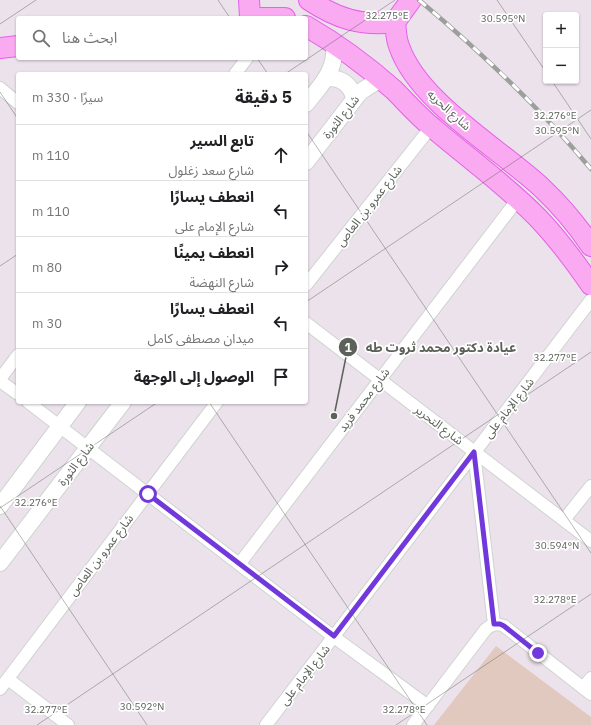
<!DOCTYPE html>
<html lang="ar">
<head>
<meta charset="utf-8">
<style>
  :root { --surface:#fff; --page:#f6f6f6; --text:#202124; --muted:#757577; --line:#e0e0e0 }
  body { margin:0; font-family:"IBM Plex Sans","Noto Sans Arabic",sans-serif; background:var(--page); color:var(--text); direction:rtl }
  .controls { position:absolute; right:12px; top:12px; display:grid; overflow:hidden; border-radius:4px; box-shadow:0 1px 3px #0004 }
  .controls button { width:36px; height:36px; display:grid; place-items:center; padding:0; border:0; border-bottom:1px solid var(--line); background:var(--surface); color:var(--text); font:20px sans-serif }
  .stop { position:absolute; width:12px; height:12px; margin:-9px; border:3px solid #7138dc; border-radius:50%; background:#fff }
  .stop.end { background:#7138dc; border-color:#fff; box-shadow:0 1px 4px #0008 }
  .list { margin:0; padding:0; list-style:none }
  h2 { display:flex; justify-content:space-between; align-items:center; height:52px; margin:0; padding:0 16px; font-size:17px }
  h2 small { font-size:13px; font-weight:400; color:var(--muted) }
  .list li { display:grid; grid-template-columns:26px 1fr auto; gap:12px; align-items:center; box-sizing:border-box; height:56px; padding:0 16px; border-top:1px solid var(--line) }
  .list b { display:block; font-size:15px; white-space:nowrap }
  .list p { margin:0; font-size:13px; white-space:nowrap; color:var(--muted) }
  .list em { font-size:13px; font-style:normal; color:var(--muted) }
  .icon { flex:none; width:22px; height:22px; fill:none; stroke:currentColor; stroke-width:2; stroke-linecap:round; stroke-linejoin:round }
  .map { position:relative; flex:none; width:591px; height:725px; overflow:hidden; direction:ltr }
  .search { position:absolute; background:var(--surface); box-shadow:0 1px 3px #0004; left:16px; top:16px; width:292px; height:44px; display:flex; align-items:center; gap:10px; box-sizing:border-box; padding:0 14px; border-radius:4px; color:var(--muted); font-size:15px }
  .panel { position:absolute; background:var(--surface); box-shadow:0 1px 3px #0004; left:16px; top:72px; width:292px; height:332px; border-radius:4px; direction:rtl }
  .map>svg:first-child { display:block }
</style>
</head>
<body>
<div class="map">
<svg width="591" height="725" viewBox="0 0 591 725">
  <rect width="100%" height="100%" fill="#ece2ec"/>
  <!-- green -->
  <polygon fill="#e2c9c0" points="496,646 591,717 591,725 434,725"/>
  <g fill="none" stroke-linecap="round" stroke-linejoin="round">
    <!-- minor casing -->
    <g stroke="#ced4ce" stroke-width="14">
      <g id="minor">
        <polyline points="235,74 247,58"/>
        <polyline points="0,88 18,103"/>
        <polyline points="306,285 431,127"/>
        <polyline points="306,323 591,541"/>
        <polyline points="0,379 18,355"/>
        <polyline points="0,381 18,394"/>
        <polyline points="28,402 334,637 428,706"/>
        <polyline points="474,452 494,624"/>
        <polyline points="564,520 591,486"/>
        <polyline points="240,563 518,199"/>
        <polyline points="8,679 68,725"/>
        <polyline points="583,688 591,678"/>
        <polyline points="0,689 217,402"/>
        <polyline points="266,725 591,300"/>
        <path d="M413,725L486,629C492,624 497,623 504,626L591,694"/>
      </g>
    </g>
    <!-- tertiary casing -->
    <g stroke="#ced4ce" stroke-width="18">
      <g id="tertiary">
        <path d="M326,78C340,77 351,84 354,98"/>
        <path d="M306,104C321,85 337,70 334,44"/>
        <polyline points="306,162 360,92 374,83 383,81"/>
        <polyline points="0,506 78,402"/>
        <polyline points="0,563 123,402"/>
      </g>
    </g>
    <!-- primary casing -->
    <g stroke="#e561e7" stroke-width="22">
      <g id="primary">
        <polyline points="249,0 250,18"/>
        <path d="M309,0C336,18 362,27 395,22"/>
        <polyline points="258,18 285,18"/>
        <path d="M395,22C396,30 396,39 399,46C418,102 499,148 542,188C560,205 577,225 591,246"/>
        <polyline points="395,22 411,0"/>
        <path d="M306,26C337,44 367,66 394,90C407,103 419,117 433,128C468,158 506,185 539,219C558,239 575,262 591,285"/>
        <polyline points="0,48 18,46"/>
      </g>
    </g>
    <!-- minor -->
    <use href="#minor" stroke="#fff" stroke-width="12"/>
    <!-- tertiary -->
    <use href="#tertiary" stroke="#fff" stroke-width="16"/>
    <!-- primary -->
    <use href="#primary" stroke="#f9aaf0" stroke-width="20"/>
    <!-- rail casing -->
    <g stroke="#9c9f9c" stroke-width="4.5">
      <path id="rail" d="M419,0C481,52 539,107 591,169"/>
    </g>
    <!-- rail -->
    <use href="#rail" stroke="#fff" stroke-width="3" stroke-dasharray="9" stroke-linecap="butt"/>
  </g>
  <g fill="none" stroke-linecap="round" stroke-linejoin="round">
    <!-- route -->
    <polyline stroke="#7138dc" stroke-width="5" points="148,494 334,636 474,452 494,624 500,624 504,626 538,653"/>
  </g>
  <!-- ticks -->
  <path fill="none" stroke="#5c625a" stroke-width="1" stroke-opacity="0.45" d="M218,0L230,18M497,0L546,72M0,24L36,0M257,58L268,74M285,74L395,0M552,81L591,139M0,92L18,119M306,131L591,553M0,266L18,254M306,302L591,110M209,402L427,725M0,506L147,725M0,508L158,402M37,725L591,352M396,725L591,594"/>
  <g text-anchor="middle" stroke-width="3.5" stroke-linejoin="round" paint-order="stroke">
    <!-- street labels -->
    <g font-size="12" fill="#5c625a" stroke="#fff">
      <text transform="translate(449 110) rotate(42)" y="4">شارع الحريه</text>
      <text transform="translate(341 117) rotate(-52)" y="4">شارع الثورة</text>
      <text transform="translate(369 206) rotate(-52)" y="4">شارع عمرو بن العاص</text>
      <text transform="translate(364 400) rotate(-53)" y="4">شارع محمد فريد</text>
      <text transform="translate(509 408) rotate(-52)" y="4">شارع الإمام على</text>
      <text transform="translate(439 425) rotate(37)" y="4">شارع التحرير</text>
      <text transform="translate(76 464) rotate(-53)" y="4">شارع الثورة</text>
      <text transform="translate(101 555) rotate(-53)" y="4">شارع عمرو بن العاص</text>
      <text transform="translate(305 675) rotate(-52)" y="4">شارع الإمام على</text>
    </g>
  </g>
  <g font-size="10" text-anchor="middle" fill="#5c625a" stroke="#fff" stroke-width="3.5" stroke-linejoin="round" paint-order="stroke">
    <text x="387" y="19">32.275°E</text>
    <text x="503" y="22">30.595°N</text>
    <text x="555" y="119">32.276°E</text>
    <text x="557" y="134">30.595°N</text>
    <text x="555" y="361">32.277°E</text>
    <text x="36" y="506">32.276°E</text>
    <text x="557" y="549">30.594°N</text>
    <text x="555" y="603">32.278°E</text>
    <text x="142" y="710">30.592°N</text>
    <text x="46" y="713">32.277°E</text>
    <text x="404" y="713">32.278°E</text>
  </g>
  <!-- callouts -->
  <path fill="none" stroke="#5c625a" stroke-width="1.5" d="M334 416L348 347"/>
  <g fill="#5c625a" stroke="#fff" stroke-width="1.5">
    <circle cx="334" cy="416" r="4"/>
    <circle cx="348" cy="347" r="10"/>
  </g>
  <g font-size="12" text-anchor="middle" font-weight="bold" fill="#fff">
    <text x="348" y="352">1</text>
  </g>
  <g font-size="13" text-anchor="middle" font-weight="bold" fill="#5c625a" stroke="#fff" stroke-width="3.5" stroke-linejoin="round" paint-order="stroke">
    <text x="441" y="352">عيادة دكتور محمد ثروت طه</text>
  </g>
</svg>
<div class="controls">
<button>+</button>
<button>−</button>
</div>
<div class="stop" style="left:148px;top:494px"></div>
<div class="stop end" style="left:538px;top:653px"></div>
<div class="search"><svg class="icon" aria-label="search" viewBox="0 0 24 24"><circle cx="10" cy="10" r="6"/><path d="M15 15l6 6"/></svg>ابحث هنا</div>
<section class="panel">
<h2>5 دقيقة<small>سيرًا · 330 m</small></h2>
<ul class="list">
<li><svg class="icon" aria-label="ahead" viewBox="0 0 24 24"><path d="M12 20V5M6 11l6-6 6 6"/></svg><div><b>تابع السير</b><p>شارع سعد زغلول</p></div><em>110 m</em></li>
<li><svg class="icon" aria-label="left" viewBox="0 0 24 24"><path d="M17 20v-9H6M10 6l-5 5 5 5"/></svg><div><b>انعطف يسارًا</b><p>شارع الإمام على</p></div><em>110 m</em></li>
<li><svg class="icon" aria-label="right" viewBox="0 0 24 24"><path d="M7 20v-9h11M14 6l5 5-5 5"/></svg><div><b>انعطف يمينًا</b><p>شارع النهضة</p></div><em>80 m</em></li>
<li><svg class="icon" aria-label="left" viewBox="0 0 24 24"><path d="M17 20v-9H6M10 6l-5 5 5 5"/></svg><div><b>انعطف يسارًا</b><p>ميدان مصطفى كامل</p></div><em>30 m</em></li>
<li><svg class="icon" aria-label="arrive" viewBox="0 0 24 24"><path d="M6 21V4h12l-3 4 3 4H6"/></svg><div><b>الوصول إلى الوجهة</b></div></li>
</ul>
</section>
</div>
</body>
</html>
